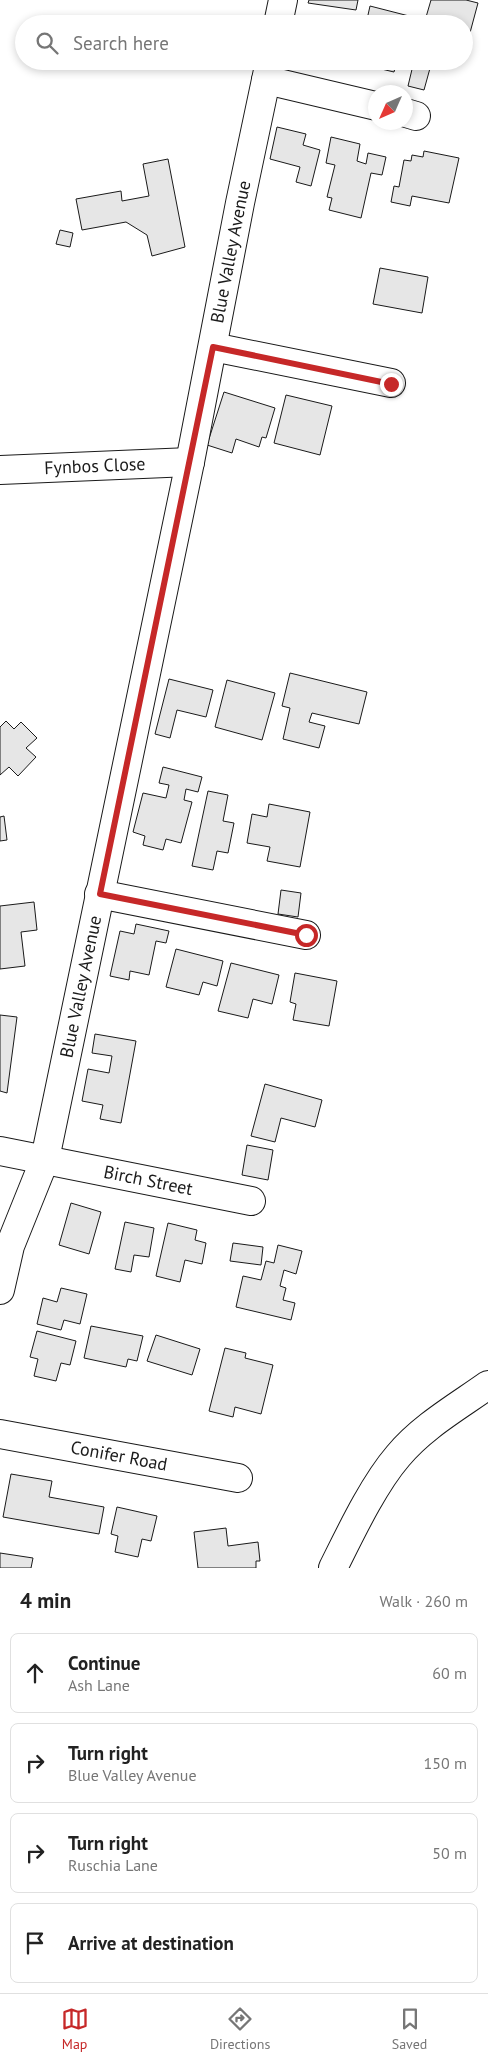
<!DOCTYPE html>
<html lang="en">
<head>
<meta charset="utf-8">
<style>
  :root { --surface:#fff; --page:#f6f6f6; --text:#222; --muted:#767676; --line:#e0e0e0; --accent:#c62828 }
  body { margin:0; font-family:"PT Sans",sans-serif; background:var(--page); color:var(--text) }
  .compass { position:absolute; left:368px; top:85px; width:45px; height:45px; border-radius:50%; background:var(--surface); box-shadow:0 2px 8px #0003; rotate:225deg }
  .stop { position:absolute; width:15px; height:15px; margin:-11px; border:4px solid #c62828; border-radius:50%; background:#fff }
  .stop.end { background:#c62828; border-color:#fff; box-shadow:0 1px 5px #0008 }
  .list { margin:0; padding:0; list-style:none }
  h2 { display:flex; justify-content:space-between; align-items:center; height:65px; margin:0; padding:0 20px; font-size:21px }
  h2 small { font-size:16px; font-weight:400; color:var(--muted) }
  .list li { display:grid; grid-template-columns:32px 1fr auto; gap:15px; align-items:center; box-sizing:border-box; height:80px; margin:0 10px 10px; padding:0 10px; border:1px solid var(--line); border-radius:8px }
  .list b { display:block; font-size:19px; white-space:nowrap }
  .list p { margin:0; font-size:16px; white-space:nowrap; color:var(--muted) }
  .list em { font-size:16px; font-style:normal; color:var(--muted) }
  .icon { flex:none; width:28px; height:28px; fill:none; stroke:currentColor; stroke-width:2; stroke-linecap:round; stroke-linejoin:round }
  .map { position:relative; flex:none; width:488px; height:1568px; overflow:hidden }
  .search { position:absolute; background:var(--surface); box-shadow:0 2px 8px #0003; left:15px; right:15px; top:15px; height:55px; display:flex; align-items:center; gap:12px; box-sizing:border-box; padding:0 18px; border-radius:28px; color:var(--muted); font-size:19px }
  .sheet { height:425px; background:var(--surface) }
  nav { display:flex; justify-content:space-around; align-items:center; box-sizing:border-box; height:70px; border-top:1px solid var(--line); background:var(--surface); font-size:14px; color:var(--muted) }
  nav a { display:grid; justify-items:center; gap:2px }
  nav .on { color:var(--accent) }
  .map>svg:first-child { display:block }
</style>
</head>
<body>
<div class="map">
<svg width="488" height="1568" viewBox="0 0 488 1568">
  <rect width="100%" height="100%" fill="#fff"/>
  <!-- building -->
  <g fill="#e6e6e6" stroke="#1a1a1a">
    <polygon points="309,0 358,0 356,10 308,3"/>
    <polygon points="431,0 466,0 478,3 464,55 464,24 424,24"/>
    <polygon points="370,6 409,16 407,24 366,24"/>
    <polygon points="357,61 397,61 394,72 356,63"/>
    <polygon points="414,61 432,61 424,90 408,86"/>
    <polygon points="277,127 306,134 303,145 320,150 311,186 296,182 300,167 270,159"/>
    <polygon points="331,137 360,144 357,161 366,164 368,153 386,157 382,175 371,173 361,218 329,210 332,198 327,197 335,165 326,163"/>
    <polygon points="424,151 459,158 449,203 412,196 410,206 391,202 394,186 399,187 404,160 411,161 412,155 423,157"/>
    <polygon points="168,159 185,247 152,256 147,235 126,222 82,230 76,199 121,191 122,201 149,196 143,164"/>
    <polygon points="60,230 73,233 70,247 56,244"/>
    <polygon points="380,268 428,277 422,313 373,304"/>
    <polygon points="224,392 275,408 266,438 262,437 259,447 236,439 232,453 207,445"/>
    <polygon points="286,395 332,406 320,455 274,443"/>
    <polygon points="290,673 367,692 359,724 312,713 309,722 325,726 319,748 283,739 290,708 282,706"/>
    <polygon points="169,679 213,690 206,717 177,710 170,738 155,734"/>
    <polygon points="227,680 275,693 262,740 215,727"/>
    <polygon points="6,721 14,729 21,722 37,738 26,748 36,757 18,776 9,767 0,775 0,727"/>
    <polygon points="163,767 202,777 198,792 186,789 184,800 192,802 181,843 166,839 163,850 143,845 145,836 133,832 143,793 166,798 169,785 159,783"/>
    <polygon points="208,791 228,795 223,821 234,823 228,853 217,851 213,870 192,866"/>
    <polygon points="269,804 310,812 300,867 267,861 270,847 247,843 252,814 267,817"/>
    <polygon points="4,816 7,840 0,841 0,817"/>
    <polygon points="281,890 301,893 298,917 278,914"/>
    <polygon points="34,902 37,930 21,932 25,966 0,969 0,906"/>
    <polygon points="136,924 169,931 166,943 156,941 149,975 130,971 129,980 110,976 120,931 134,934"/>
    <polygon points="176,949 223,961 217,986 203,982 199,995 166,987"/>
    <polygon points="231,963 279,975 272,1004 253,999 248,1018 218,1011"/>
    <polygon points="295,973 337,981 329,1026 293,1020 296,1004 290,1002"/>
    <polygon points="0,1015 17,1017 7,1093 0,1091"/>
    <polygon points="95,1034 136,1041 121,1123 100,1119 103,1105 82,1101 88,1069 109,1073 112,1056 92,1053"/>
    <polygon points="265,1084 322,1100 315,1127 281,1118 275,1142 251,1136"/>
    <polygon points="247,1145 273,1150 268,1180 242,1175"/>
    <polygon points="71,1203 101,1212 89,1254 59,1245"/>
    <polygon points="125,1222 154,1228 149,1257 134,1255 131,1272 115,1269"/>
    <polygon points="168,1223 197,1230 195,1240 206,1243 202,1264 185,1260 180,1282 156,1276"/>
    <polygon points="233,1243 263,1247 261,1265 230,1261"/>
    <polygon points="278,1245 302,1251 296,1274 284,1270 280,1286 286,1288 283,1300 295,1303 291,1320 236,1307 243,1276 261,1280 266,1261 274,1263"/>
    <polygon points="61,1288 87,1294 80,1324 64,1320 61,1330 37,1324 43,1298 57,1302"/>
    <polygon points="91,1326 143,1336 137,1361 128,1359 126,1367 84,1358"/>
    <polygon points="37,1331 76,1341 70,1365 61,1363 56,1381 34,1376 38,1359 30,1357"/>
    <polygon points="156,1335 200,1349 192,1375 147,1361"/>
    <polygon points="225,1348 246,1353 245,1358 273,1365 261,1414 235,1407 233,1417 209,1411"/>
    <polygon points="11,1474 52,1481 49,1497 104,1507 99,1534 3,1517"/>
    <polygon points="117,1507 157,1516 151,1541 142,1539 138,1557 115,1552 118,1536 111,1534"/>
    <polygon points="226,1528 228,1546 258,1542 260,1561 256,1561 256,1568 198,1568 194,1532"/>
    <polygon points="0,1553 33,1558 31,1568 0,1568"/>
  </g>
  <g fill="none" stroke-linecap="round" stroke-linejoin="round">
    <!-- minor casing -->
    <g stroke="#1a1a1a" stroke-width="30">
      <g id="minor">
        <polyline points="278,24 283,0"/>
        <polyline points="266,80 376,106"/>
        <polyline points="406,113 416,116"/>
        <polyline points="213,347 391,383"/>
        <path id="s1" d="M0,470L190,462"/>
        <polyline points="99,894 306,935"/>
        <path id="s2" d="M0,1151L251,1201"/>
        <path id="s3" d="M0,1290L10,1246L45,1159L190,462L240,203L270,61"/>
        <path id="s4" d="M0,1434L238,1478"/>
        <path d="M333,1568C350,1534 373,1485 398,1456C422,1427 457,1407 488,1385"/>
      </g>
    </g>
    <!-- minor -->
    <use href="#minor" stroke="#fff" stroke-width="28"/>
  </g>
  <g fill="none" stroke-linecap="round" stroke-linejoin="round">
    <!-- route -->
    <polyline stroke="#c62828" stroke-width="6" points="306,935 100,894 213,347 391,384"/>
  </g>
  <g text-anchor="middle" stroke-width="4" stroke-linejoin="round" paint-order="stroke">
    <!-- street labels -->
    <g font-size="18" fill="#1a1a1a" stroke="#fff">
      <text dy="6" stroke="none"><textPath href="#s3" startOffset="1065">Blue Valley Avenue</textPath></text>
      <text dy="6" stroke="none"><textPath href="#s1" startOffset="95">Fynbos Close</textPath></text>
      <text dy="6" stroke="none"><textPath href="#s3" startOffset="315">Blue Valley Avenue</textPath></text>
      <text dy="6" stroke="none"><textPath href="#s2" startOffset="151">Birch Street</textPath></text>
      <text dy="6" stroke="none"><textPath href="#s4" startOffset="121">Conifer Road</textPath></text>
    </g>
  </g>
</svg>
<svg class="compass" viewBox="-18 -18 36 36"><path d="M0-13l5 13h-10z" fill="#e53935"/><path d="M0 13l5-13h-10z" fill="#767676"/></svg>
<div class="stop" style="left:306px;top:935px"></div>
<div class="stop end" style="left:391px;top:384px"></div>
<div class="search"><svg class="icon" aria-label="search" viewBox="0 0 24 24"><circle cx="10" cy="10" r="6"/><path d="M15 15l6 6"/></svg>Search here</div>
</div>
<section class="sheet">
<h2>4 min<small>Walk · 260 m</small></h2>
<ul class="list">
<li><svg class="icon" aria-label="ahead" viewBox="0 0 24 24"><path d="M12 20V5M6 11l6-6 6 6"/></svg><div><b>Continue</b><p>Ash Lane</p></div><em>60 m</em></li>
<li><svg class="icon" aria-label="right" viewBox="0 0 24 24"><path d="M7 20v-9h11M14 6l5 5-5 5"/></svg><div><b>Turn right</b><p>Blue Valley Avenue</p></div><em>150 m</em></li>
<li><svg class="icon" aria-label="right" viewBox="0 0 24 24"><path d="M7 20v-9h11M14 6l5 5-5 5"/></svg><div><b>Turn right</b><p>Ruschia Lane</p></div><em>50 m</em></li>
<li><svg class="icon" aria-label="arrive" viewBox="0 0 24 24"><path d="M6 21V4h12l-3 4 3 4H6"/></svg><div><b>Arrive at destination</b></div></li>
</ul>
</section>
<nav>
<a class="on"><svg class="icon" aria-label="map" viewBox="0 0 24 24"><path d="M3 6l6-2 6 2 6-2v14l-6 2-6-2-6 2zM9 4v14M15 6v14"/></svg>Map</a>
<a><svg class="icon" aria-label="directions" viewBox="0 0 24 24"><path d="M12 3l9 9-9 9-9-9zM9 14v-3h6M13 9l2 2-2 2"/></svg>Directions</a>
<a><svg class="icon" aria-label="saved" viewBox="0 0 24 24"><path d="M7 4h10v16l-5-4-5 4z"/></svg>Saved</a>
</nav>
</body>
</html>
